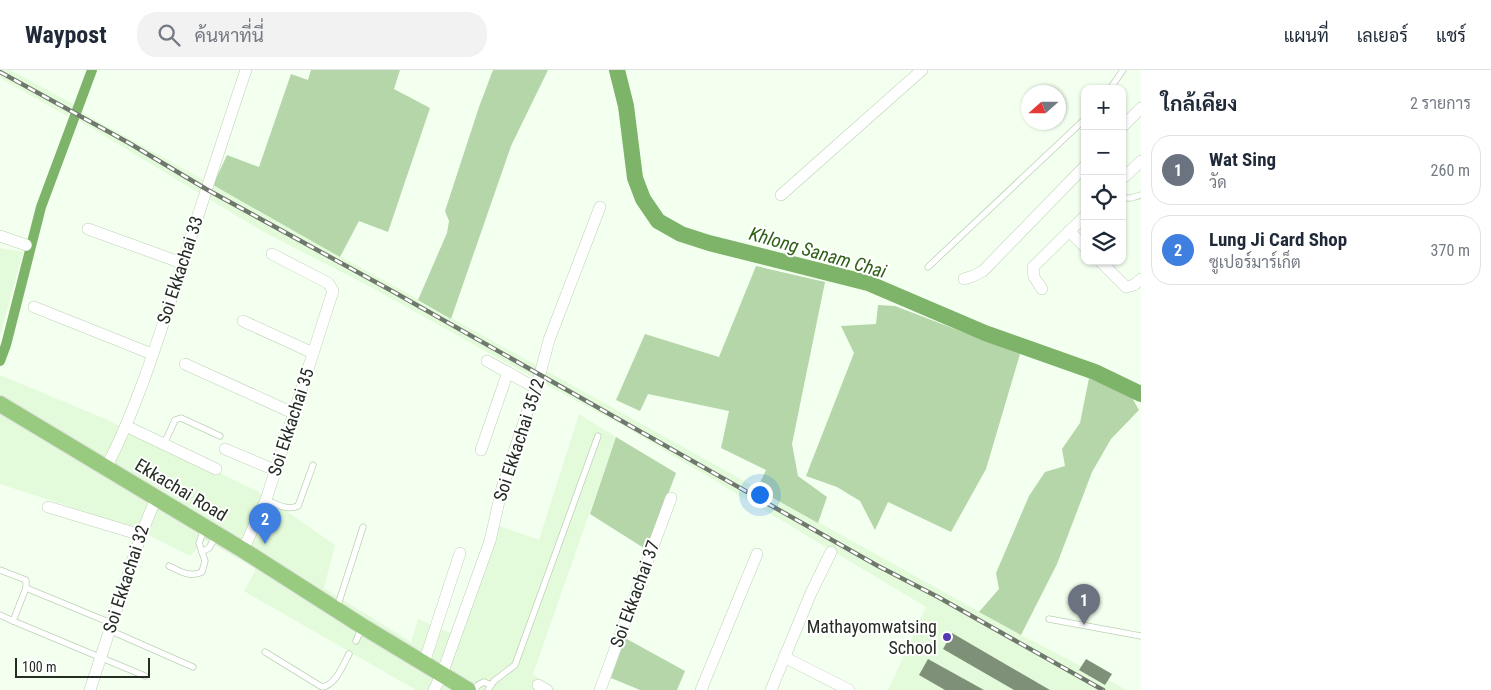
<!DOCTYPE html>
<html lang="th">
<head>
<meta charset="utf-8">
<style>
  :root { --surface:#fff; --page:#f2f2f3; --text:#1f2937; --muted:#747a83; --line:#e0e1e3; --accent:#b45309 }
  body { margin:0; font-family:"Roboto Condensed",Sarabun,sans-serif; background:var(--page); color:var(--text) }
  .controls { position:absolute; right:15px; top:15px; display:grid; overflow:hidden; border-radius:10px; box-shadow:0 1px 4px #0004 }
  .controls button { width:45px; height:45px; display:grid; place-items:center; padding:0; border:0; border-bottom:1px solid var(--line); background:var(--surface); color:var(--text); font:25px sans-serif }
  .compass { position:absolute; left:1021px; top:15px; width:45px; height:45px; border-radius:50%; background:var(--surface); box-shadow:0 1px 4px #0004; rotate:249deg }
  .scale { position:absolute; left:15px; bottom:12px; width:135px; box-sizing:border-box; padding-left:5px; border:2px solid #252c23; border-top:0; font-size:14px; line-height:18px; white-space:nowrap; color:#252c23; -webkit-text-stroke:4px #fff; paint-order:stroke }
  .you { position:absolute; left:759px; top:424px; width:18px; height:18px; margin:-12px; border:4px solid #fff; border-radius:50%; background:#1a73e8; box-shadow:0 0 0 8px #1a73e833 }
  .badge { display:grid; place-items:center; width:32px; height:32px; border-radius:50%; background:var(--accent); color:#fff; font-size:16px; font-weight:700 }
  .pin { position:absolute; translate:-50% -41px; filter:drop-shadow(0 1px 2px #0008) }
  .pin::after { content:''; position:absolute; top:26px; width:18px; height:15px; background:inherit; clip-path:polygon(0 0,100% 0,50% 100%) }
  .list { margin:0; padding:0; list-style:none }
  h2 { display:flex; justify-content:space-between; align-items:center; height:65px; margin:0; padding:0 20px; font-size:21px }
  h2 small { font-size:16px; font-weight:400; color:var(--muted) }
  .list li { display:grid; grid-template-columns:32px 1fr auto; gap:15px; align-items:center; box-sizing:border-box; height:70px; margin:0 10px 10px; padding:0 10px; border:1px solid var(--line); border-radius:20px }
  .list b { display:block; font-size:19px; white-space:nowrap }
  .list p { margin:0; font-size:16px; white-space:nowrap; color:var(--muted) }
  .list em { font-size:16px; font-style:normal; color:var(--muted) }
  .icon { flex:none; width:28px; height:28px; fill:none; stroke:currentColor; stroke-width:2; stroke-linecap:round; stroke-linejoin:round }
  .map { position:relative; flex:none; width:1141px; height:620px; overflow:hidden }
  header { display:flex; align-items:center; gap:30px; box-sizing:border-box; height:70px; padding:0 25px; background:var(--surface); border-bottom:1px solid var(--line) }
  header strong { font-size:24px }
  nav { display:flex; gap:28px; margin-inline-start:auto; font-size:18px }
  .search { width:350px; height:45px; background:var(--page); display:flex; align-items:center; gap:12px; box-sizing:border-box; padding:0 18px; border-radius:20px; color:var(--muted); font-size:19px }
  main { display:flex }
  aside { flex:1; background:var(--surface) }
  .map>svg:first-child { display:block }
</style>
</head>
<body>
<header>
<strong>Waypost</strong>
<div class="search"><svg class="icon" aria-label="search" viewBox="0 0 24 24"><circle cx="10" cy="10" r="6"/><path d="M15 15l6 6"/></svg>ค้นหาที่นี่</div>
<nav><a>แผนที่</a><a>เลเยอร์</a><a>แชร์</a></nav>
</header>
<main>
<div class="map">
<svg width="1141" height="620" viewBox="0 0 1141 620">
  <rect width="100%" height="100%" fill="#f3ffef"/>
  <!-- built -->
  <g fill="#e3fbda">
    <polygon points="0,0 10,0 75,35 67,46 0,8"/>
    <polygon points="83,43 1021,565 1127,620 888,620 926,537 622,355 543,313 367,215 260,160 80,51"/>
    <polygon points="0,178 23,182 0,266"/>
    <polygon points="0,305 103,348 257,421 335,475 324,518 411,572 418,549 460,567 497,455 539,470 579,344 616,367 533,604 556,620 416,620 244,521 256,499 205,470 190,486 135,458 0,414"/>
  </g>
  <!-- green -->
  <g fill="#b4d6a8">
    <polygon points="311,0 400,0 394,19 430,38 388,162 359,151 340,187 213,115 227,85 259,97 291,4 308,10"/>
    <polygon points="493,0 548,0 511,76 451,249 418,230 447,163 449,151 445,141 479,37"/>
    <polygon points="756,196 825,212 792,374 798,406 827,427 818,453 757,419 766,400 721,378 729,341 648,324 640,341 616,330 645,264 719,287"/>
    <polygon points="878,235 895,236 1020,284 986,399 951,462 888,432 875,460 860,431 837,417 806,406 854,283 841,256 876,254"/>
    <polygon points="1089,308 1131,326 1139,340 1111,369 1092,402 1057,494 1021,565 979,542 999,519 996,503 1029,426 1045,402 1065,396 1062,379 1080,353"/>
    <polygon points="616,367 676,403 647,480 590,444"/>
    <polygon points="625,568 685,601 677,620 640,620 611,608"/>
  </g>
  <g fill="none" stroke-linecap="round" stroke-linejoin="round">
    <!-- canal -->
    <polyline stroke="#7eb36a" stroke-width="10" points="0,291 6,275 41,137 92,0"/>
    <!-- river -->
    <polyline stroke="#7eb36a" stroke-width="16" points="617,0 626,36 635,108 643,129 658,151 681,164 709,173 868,213 985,263 1095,302 1141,324"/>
  </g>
  <!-- building -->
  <g fill="#7f9078">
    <polygon points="952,563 1050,620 1014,620 943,579"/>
    <polygon points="928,589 984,620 945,620 919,605"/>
    <polygon points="1086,589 1112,604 1105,615 1079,600"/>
  </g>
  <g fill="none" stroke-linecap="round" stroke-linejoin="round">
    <!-- lane casing -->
    <g stroke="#bed1b7" stroke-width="7">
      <g id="lane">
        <polyline points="1110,19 1123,0"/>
        <polyline points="1122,128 1131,128 1141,125"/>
        <polyline points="928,197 1085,49"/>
        <polyline points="164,374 175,350 181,348 220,366"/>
        <path d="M266,430C277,434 287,441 298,436L313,395"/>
        <polyline points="202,482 209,478 216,466"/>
        <path d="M169,496C180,501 190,508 202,502L205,491L199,473L204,460"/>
        <polyline points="0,500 26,510 26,518 111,553"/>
        <polyline points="26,518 13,551 145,606"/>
        <polyline points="337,538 363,457"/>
        <polyline points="0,545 13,551"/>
        <polyline points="1049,549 1141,566"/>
        <polyline points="109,560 193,597"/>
        <polyline points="356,571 362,557"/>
        <path d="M265,582L322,617C336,615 343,595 349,584"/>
        <polyline points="475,620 478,615 484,612 491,615"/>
        <polyline points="488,620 494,611 515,595 598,366"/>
      </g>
    </g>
    <!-- street casing -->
    <g stroke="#bed1b7" stroke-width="12">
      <g id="street">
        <polyline points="1122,57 1141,38"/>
        <polyline points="1122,109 1141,91"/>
        <polyline points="781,125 922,0"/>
        <polyline points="88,159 182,193"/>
        <polyline points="1069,161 1085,177"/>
        <polyline points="0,166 26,175"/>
        <polyline points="1100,191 1126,217 1134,215 1141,209"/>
        <polyline points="964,209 973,206 983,201 1085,96"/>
        <polyline points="1042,219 1034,207 1033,197 1085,146"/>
        <polyline points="34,237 152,284"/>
        <polyline points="243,251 313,283"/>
        <polyline points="487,291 534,317"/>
        <polyline points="185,294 293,343"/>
        <polyline points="126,356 216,399"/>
        <polyline points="225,379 275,400"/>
        <polyline points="481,380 508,302"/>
        <path d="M106,398C139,334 160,263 182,195C203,130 224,65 246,0"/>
        <polyline points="48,437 141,465"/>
        <polyline points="243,480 266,430 333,221 328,213 272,184"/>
        <polyline points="784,587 849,620"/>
        <polyline points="424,593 460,483"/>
        <polyline points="538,615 547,620"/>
        <polyline points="90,620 141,465 156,428"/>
        <polyline points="434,620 442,604 490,471 502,418 540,304 549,270 600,137"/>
        <polyline points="600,620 671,428"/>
        <polyline points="701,620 757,484"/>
        <polyline points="771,620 811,523 831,482"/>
      </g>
    </g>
    <!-- primary casing -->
    <g stroke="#e0e1e0" stroke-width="18">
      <polyline id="primary" points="0,334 243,480 362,556 468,620"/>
    </g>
    <!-- lane -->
    <use href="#lane" stroke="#fff" stroke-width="5.5"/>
    <!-- street -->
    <use href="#street" stroke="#fff" stroke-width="11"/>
    <!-- primary -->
    <use href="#primary" stroke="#98cb7f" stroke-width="16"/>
    <!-- rail casing -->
    <g stroke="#6f786c" stroke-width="4.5">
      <polyline id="rail" points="0,2 129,73 206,119 392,221 878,496 938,527 1103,620"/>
    </g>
    <!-- rail -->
    <use href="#rail" stroke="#fff" stroke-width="2.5" stroke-dasharray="8" stroke-linecap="butt"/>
  </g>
  <!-- markers -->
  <circle fill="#563ab2" stroke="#fff" stroke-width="2" cx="947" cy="567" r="5"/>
  <g text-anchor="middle" stroke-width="4" stroke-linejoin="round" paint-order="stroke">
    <!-- street labels -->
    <g font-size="18" fill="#252c23" stroke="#fff">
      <text transform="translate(180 200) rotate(-72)" y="6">Soi Ekkachai 33</text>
      <text transform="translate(291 352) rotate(-72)" y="6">Soi Ekkachai 35</text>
      <text transform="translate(519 370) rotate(-72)" y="6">Soi Ekkachai 35/2</text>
      <text transform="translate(181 420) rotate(31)" y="6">Ekkachai Road</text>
      <text transform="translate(126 509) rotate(-72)" y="6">Soi Ekkachai 32</text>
      <text transform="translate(635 524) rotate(-70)" y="6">Soi Ekkachai 37</text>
    </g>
    <!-- poi labels -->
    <g font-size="18" fill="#252c23" stroke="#fff" text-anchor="end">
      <text x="937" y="563">Mathayomwatsing<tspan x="937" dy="21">School</tspan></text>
    </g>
    <!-- water labels -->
    <g font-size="19" font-style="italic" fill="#2d5f15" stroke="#fff">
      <text transform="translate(818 182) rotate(16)" y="7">Khlong Sanam Chai</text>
    </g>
  </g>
</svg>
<div class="controls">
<button>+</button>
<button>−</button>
<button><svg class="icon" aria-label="locate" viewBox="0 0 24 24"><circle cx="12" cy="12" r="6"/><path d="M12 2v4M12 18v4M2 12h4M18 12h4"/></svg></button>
<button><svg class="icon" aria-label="layers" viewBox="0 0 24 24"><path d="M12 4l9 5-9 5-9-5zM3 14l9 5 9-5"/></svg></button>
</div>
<svg class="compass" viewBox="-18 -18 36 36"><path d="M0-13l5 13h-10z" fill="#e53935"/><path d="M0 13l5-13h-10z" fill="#747a83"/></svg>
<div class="scale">100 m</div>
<div class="you"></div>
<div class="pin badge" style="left:1084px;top:555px;background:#6b7280">1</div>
<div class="pin badge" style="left:265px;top:474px;background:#3f7fe0">2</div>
</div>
<aside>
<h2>ใกล้เคียง<small>2 รายการ</small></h2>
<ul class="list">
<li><span class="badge" style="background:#6b7280">1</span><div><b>Wat Sing</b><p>วัด</p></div><em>260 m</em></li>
<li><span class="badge" style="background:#3f7fe0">2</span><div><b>Lung Ji Card Shop</b><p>ซูเปอร์มาร์เก็ต</p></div><em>370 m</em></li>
</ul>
</aside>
</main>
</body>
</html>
